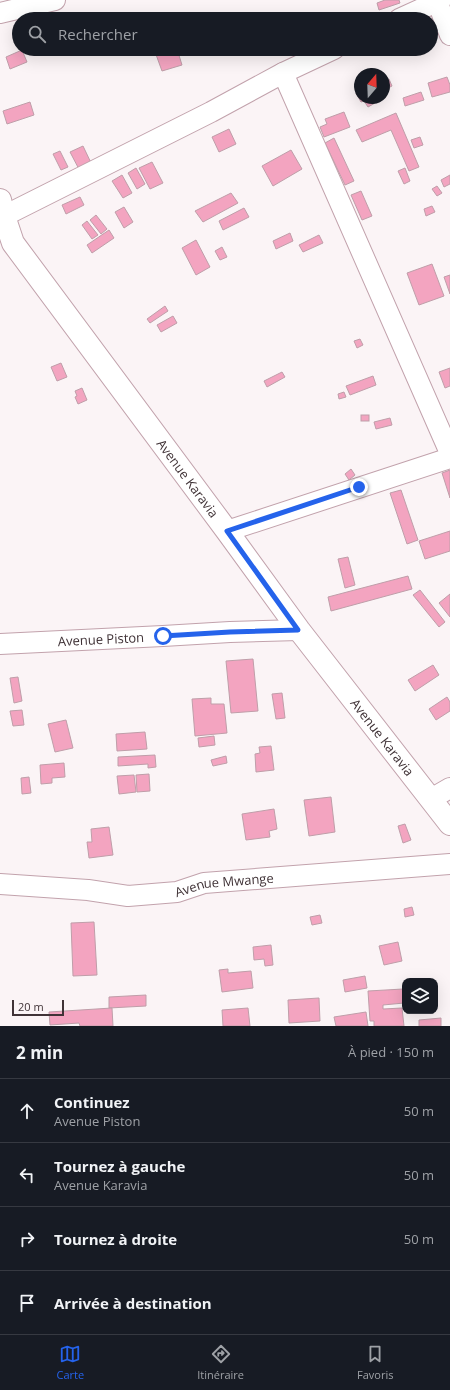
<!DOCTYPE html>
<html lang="fr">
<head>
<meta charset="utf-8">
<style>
  :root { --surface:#171b24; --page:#20242c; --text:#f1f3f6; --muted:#9ea1a6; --line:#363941; --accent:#2563eb }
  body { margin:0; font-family:"Open Sans",sans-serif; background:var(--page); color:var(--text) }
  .controls { position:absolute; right:12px; bottom:12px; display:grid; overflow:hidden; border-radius:8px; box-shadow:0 4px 16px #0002 }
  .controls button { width:36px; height:36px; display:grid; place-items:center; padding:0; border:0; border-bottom:1px solid var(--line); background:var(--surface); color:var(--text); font:20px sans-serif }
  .compass { position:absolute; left:354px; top:68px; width:36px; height:36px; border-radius:50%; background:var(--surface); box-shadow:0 4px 16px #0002; rotate:19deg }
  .scale { position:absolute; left:12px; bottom:10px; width:52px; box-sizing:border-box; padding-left:4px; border:2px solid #403337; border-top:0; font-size:11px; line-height:14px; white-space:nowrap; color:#403337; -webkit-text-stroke:3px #fbf4f6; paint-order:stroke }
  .stop { position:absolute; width:12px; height:12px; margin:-9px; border:3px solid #2563eb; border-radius:50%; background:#fff }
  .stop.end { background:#2563eb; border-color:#fff; box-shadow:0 1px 4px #0008 }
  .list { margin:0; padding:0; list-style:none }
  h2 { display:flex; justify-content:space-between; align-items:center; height:52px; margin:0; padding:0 16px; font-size:17px }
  h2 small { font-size:13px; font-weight:400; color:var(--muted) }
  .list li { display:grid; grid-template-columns:26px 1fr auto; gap:12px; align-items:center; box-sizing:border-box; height:64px; padding:0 16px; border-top:1px solid var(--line) }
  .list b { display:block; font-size:15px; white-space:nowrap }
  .list p { margin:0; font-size:13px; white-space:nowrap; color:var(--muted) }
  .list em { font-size:13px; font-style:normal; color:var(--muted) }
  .icon { flex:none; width:22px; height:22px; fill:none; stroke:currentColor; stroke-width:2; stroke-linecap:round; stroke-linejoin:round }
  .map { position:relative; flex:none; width:450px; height:1026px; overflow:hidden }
  .search { position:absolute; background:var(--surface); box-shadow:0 4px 16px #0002; left:12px; right:12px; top:12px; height:44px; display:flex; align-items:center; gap:10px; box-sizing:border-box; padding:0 14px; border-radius:22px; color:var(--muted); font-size:15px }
  .sheet { height:308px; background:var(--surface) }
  nav { display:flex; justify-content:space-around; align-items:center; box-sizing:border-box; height:56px; border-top:1px solid var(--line); background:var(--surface); font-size:11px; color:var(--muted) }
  nav a { display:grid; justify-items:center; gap:2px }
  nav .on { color:var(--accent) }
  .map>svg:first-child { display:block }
</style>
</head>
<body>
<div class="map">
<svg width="450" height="1026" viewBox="0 0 450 1026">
  <rect width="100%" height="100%" fill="#fbf4f6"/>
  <!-- building -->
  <g fill="#f3a4c0" stroke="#bf9ea9">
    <polygon points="385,0 399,0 400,3 379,10 377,3"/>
    <polygon points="19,25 19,37 15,27"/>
    <polygon points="154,49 177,49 182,65 162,71"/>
    <polygon points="22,50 27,62 10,69 6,57"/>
    <polygon points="447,77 450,85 450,92 432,97 428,83"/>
    <polygon points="389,79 392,86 384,90 384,81"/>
    <polygon points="360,83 360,98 372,98 375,103 368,107 364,101 361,102 356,93 359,91 356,85"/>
    <polygon points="421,92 424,100 405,106 403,98"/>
    <polygon points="30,102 34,115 7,124 3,111"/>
    <polygon points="344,112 350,127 324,137 320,127 327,124 325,119"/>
    <polygon points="396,113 419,167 409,171 391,130 362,142 356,130"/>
    <polygon points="229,129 236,144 219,152 212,137"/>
    <polygon points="420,137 423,145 414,148 411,140"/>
    <polygon points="334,138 354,181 345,185 325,143"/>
    <polygon points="83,146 93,167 81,173 70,152"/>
    <polygon points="291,150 302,169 273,186 262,166"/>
    <polygon points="60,151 68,167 61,170 53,154"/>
    <polygon points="152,162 163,183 150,189 139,168"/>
    <polygon points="136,168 145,184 137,189 128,173"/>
    <polygon points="405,168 410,181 404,184 398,171"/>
    <polygon points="122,175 132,193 123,198 112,181"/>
    <polygon points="450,175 450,184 444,187 441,180"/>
    <polygon points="437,186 442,193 437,196 432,189"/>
    <polygon points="361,191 372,216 362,220 351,195"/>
    <polygon points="231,193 238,203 203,222 195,211"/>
    <polygon points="80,197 84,205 66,214 62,205"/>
    <polygon points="432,206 435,212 426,216 424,209"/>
    <polygon points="124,207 133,222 124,228 115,212"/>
    <polygon points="244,208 249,217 223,230 219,221"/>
    <polygon points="96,215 107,229 101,234 90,220"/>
    <polygon points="87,221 98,235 92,239 82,225"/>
    <polygon points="109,230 114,238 92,253 87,245"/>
    <polygon points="290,233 293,241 276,249 273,241"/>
    <polygon points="319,235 323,243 303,252 299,245"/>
    <polygon points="196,240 210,267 196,275 182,248"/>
    <polygon points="222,247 227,257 220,260 215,251"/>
    <polygon points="432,264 444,296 419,305 407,273"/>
    <polygon points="450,275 450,294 444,277"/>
    <polygon points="165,306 168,311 150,323 147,319"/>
    <polygon points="173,316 177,323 161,332 157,325"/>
    <polygon points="360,339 363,345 357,348 354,341"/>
    <polygon points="61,363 67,377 57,381 51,367"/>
    <polygon points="450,368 450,386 445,388 439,372"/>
    <polygon points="282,372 285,377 267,387 264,381"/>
    <polygon points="373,376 376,385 350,395 346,386"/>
    <polygon points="82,388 87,400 78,404 75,397 77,396 75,391"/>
    <polygon points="344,392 346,397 339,399 338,394"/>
    <rect x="361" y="415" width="8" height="6"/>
    <polygon points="390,418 392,425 376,429 374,422"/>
    <polygon points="351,469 355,475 349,480 345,474"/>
    <polygon points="450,470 450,498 442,473"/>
    <polygon points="401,490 418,540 407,544 390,493"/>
    <polygon points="450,531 450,551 425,559 419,541"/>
    <polygon points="348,557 355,585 345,588 338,559"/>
    <polygon points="408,576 412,589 331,611 328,597"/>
    <polygon points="420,590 445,622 439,627 413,595"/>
    <polygon points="450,594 450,617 439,603"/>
    <polygon points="253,659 258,711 231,713 226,661"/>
    <polygon points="433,665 439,675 415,691 408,680"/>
    <polygon points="18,677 22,701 14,703 10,678"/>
    <polygon points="282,693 285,718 276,719 272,694"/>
    <polygon points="447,697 450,702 450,711 436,720 429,709"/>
    <polygon points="211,698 211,704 224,704 227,733 195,736 192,699"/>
    <polygon points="22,710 24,725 13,726 10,711"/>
    <polygon points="66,720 73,748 55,752 48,724"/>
    <polygon points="145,732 147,749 117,751 116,734"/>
    <polygon points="214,736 215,745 199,747 198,738"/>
    <polygon points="271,746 274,770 256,772 255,754 260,753 259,747"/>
    <polygon points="155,755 156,767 148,768 148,764 118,766 118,757"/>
    <polygon points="226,756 227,763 213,766 211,760"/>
    <polygon points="64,763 65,777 52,778 52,783 41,784 40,765"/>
    <polygon points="149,774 150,791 137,792 136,775"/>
    <polygon points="134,775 136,792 119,794 117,776"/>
    <polygon points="29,777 31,793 22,794 21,778"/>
    <polygon points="331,797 335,832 309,836 304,800"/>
    <polygon points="274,809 277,829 269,831 270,837 246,840 242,814"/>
    <polygon points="405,824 411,840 403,843 398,826"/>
    <polygon points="109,827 113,855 89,858 87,842 92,842 91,829"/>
    <polygon points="412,907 414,915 405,917 404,909"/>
    <polygon points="320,915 322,923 312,925 310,917"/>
    <polygon points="94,922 97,975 73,976 71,923"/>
    <polygon points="398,942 402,961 384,965 379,946"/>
    <polygon points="271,945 273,965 265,966 264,959 254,960 253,947"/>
    <polygon points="228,969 228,973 251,971 253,988 222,992 219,970"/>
    <polygon points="365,976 367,988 345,992 343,980"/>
    <polygon points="403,989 404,1003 383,1005 383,1009 402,1008 404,1026 374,1026 374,1021 370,1021 368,991"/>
    <polygon points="146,995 146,1006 109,1008 109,997"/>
    <polygon points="319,998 320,1021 289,1023 288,1000"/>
    <polygon points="112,1008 113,1026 80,1026 79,1023 50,1025 49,1012"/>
    <polygon points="248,1008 250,1026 223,1026 222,1010"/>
    <polygon points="366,1012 368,1026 336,1026 334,1017"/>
    <polygon points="441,1018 441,1026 419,1026 419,1020"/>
  </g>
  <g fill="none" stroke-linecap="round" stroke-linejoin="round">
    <!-- street casing -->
    <g stroke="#c2a2ac" stroke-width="22">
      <g id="street">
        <polyline points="437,1 450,35"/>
        <polyline points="0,13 55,0"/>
        <polyline points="399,19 441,0"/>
        <polyline points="283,73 450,453"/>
        <polyline points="4,216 211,112 283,73 334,49"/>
        <polyline points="227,531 450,458"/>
        <path id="s1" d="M0,644L163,636L230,632L299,630"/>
        <polyline points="431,799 450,788"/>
        <path id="s2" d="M0,884L88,890L128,896L177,892L204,883L450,864"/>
      </g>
    </g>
    <!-- secondary casing -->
    <g stroke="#c2a2ac" stroke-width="24">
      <g id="secondary">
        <path id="s3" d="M0,200L4,216L13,243L227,531L299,630L450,824"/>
      </g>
    </g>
    <!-- street -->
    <use href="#street" stroke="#fff" stroke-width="20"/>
    <!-- secondary -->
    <use href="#secondary" stroke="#fff" stroke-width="22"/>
  </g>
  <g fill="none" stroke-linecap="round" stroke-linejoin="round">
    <!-- route -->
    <polyline stroke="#2563eb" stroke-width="5" points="163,636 230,632 298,630 227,531 359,487"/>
  </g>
  <g text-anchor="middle" stroke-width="3" stroke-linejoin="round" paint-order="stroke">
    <!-- street labels -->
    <g font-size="13" fill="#403337" stroke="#fbf4f6">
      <text dy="5" stroke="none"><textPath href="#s3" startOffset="338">Avenue Karavia</textPath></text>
      <text dy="5" stroke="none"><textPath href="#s1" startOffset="101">Avenue Piston</textPath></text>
      <text dy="5" stroke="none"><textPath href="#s3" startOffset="662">Avenue Karavia</textPath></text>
      <text dy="5" stroke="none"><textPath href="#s2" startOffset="226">Avenue Mwange</textPath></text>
    </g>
  </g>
</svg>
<div class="controls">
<button><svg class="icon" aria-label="layers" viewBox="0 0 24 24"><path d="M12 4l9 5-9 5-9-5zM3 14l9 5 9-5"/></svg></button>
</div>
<svg class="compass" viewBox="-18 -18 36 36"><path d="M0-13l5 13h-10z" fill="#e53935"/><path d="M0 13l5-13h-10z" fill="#9ea1a6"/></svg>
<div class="scale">20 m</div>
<div class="stop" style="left:163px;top:636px"></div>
<div class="stop end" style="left:359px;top:487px"></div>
<div class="search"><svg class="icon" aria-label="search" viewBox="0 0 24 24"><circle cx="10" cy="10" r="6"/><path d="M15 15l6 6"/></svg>Rechercher</div>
</div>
<section class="sheet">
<h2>2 min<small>À pied · 150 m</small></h2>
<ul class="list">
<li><svg class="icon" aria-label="ahead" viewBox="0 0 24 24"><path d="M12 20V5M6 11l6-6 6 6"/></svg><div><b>Continuez</b><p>Avenue Piston</p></div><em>50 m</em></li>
<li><svg class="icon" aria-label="left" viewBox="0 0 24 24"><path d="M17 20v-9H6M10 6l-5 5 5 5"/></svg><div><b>Tournez à gauche</b><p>Avenue Karavia</p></div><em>50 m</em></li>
<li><svg class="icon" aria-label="right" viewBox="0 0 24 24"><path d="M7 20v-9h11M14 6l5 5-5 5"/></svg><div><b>Tournez à droite</b></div><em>50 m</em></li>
<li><svg class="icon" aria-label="arrive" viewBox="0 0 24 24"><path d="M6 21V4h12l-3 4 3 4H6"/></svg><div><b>Arrivée à destination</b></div></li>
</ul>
</section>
<nav>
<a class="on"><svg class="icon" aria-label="map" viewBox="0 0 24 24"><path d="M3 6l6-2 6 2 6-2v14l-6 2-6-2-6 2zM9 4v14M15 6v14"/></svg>Carte</a>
<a><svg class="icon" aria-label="directions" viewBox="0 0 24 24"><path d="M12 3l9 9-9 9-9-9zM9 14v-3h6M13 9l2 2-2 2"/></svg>Itinéraire</a>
<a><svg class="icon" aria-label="saved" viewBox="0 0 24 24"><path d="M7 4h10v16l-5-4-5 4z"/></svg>Favoris</a>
</nav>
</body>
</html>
